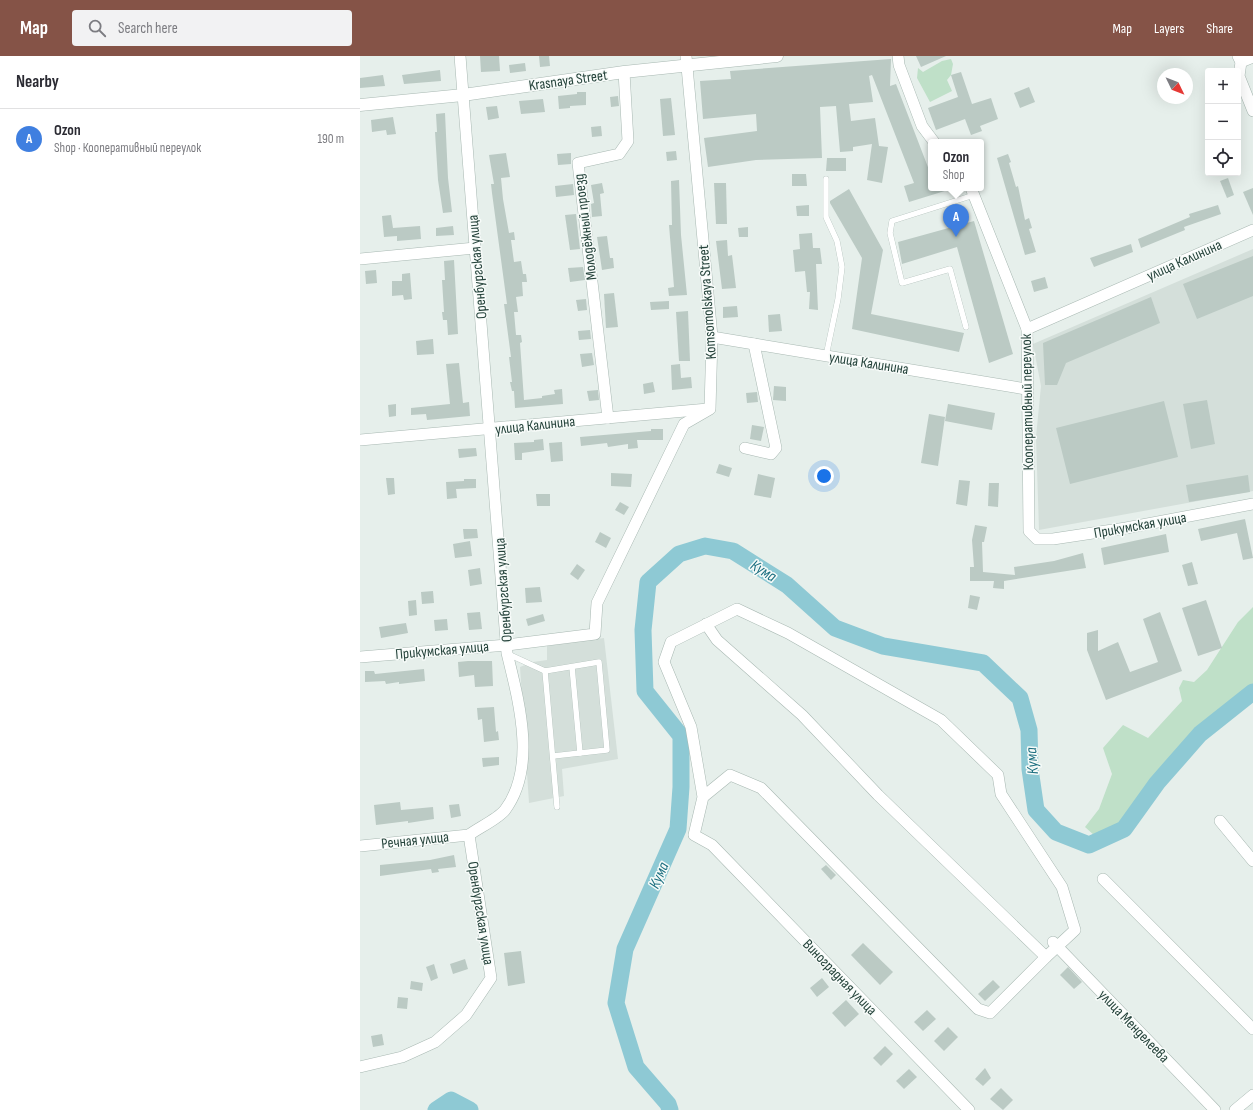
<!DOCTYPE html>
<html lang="en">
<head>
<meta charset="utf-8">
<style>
  :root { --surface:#fff; --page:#f2f2f3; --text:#2b2b33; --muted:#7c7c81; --line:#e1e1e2; --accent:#855347 }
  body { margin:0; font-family:"Sofia Sans Condensed",sans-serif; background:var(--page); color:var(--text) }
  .controls { position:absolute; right:12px; top:12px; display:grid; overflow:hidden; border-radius:4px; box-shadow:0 4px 16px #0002 }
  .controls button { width:36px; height:36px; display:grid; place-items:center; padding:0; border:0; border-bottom:1px solid var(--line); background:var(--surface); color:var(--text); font:20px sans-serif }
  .compass { position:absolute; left:797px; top:12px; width:36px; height:36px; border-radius:50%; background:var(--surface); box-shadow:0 4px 16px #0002; rotate:133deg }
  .you { position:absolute; left:464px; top:420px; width:14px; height:14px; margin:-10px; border:3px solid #fff; border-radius:50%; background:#1a73e8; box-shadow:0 0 0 6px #1a73e833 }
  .badge { display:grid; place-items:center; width:26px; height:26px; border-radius:50%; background:var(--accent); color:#fff; font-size:13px; font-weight:700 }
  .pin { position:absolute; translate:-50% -33px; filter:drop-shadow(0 1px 2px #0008) }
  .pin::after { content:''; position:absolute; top:21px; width:14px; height:12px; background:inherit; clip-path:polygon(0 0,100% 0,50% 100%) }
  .popup { position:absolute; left:568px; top:83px; width:56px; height:52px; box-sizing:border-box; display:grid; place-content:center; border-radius:4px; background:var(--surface); filter:drop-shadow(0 1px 3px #0005); font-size:13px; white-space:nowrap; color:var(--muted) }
  .popup b { font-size:15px; color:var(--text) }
  .popup::after { content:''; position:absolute; left:50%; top:100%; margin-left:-8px; border:8px solid transparent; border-top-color:var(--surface) }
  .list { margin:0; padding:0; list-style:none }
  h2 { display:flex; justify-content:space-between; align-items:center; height:52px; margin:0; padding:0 16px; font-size:17px }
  h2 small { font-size:13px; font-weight:400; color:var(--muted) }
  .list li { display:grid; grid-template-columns:26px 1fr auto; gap:12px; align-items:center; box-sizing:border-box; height:60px; padding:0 16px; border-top:1px solid var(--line) }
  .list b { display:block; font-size:15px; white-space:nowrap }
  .list p { margin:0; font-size:13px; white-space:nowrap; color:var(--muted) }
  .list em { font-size:13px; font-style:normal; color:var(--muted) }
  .icon { flex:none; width:22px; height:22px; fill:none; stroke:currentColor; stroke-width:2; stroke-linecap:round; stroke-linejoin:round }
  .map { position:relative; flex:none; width:893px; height:1054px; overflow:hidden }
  header { display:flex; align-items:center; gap:24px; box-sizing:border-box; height:56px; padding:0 20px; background:var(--accent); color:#fff }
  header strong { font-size:19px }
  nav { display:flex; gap:22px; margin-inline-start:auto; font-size:14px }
  .search { width:280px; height:36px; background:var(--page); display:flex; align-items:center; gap:10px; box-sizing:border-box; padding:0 14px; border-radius:4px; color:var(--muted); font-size:15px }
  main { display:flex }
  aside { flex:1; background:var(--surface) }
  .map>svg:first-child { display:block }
</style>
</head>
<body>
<header>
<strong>Map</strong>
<div class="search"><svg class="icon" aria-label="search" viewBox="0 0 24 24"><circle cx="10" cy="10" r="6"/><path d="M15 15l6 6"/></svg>Search here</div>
<nav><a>Map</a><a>Layers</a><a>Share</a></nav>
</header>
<main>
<aside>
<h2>Nearby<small></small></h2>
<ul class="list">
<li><span class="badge" style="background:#3f7fe0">A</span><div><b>Ozon</b><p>Shop · Кооперативный переулок</p></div><em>190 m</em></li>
</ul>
</aside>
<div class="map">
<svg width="893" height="1054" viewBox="0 0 893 1054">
  <rect width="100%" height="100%" fill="#e6efeb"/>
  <!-- built -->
  <g fill="#d4dfda">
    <polygon points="893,193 893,435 679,474 676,381 681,330 673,288"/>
    <polygon points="244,582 258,703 202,713 204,740 169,747 160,611 173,606 187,604 187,590"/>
  </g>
  <!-- green -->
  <g fill="#bfe0c8">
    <polygon points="591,3 593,8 591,19 587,24 592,35 570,46 557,22 558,12 563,16 582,5"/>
    <polygon points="893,551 893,630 836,674 795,722 761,769 735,780 725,771 739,753 752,718 743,692 763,669 788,682 822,645 819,632 823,624 834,626 847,614 878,566"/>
  </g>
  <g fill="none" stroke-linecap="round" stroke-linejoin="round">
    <!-- river -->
    <g stroke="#8ec9d4" stroke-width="17">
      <polyline points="76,1054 91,1044 110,1054"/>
      <polyline points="310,1054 308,1048 276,1011 256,947 265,893 318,773 321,731 321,680 285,635 283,574 288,526 319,498 345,490 373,495 427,529 475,572 523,590 623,607 660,642 669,674 670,713 676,754 696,776 729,789 764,773 797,727 840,678 893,636"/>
    </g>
  </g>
  <!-- building -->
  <g fill="#bbcac4">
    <polygon points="120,0 139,0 140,15 121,16"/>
    <polygon points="179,0 189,0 190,10 180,11"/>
    <polygon points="556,0 586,0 561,11"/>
    <polygon points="531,3 530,30 536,28 571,119 571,132 587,132 588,134 549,146 544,130 554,127 512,19 509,20 513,46 489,48 491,65 515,62 519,90 528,91 522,127 507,124 512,88 493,91 493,95 480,96 476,50 460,51 462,102 396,104 348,111 344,82 397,75 396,58 343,63 340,25 371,23 370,15"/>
    <polygon points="165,7 166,15 150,17 149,9"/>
    <polygon points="80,14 81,25 44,28 42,19"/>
    <polygon points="601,16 612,48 631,42 638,63 620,70 622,75 611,79 605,63 576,74 568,52 598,41 591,19"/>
    <polygon points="23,19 25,30 0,32 0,22"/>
    <polygon points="669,31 675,46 660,52 654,37"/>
    <polygon points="217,36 226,36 226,49 210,50 210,52 199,53 198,40 217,38"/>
    <polygon points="258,40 259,50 251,51 250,41"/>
    <polygon points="311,42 315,79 303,80 300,43"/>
    <polygon points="183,43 185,56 161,58 159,45"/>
    <polygon points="137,50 139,62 128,64 126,51"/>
    <polygon points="85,57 88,122 92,156 83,157 78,124 75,76 77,76 76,58"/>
    <polygon points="33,61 36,78 27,79 26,74 12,76 11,64"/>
    <polygon points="241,70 242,80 232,81 231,71"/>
    <polygon points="316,95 317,104 307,105 306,96"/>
    <polygon points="146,97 150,121 141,122 143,143 149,177 154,176 155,184 151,184 154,206 161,205 163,218 166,218 167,226 162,226 163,240 156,241 158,256 154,256 156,279 161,279 162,286 160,287 164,344 182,342 182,340 195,338 194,334 202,333 203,348 155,352 154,335 152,335 150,326 152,326 149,301 151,301 144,248 147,248 132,137 131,128 134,128 129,99"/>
    <polygon points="211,97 211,108 198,109 197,98"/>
    <polygon points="648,98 651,106 649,107 656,131 658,130 665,164 669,162 672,172 669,173 676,196 665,199 637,102"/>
    <polygon points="467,102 486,102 486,115 466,115"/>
    <polygon points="432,118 446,118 447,130 432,130"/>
    <polygon points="868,122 874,139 867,142 860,125"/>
    <polygon points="319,124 321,179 327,239 309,240 308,232 314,231 309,169 312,169 311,125"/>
    <polygon points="242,127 244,137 240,138 242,160 232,161 231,148 234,147 231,129"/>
    <polygon points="354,127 366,127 367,168 356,168"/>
    <polygon points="213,128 214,139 196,141 195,130"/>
    <polygon points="893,132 893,159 883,136"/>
    <polygon points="489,133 523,194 511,258 604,277 599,296 492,273 502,202 470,147 470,145"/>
    <polygon points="449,149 449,160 437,160 436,150"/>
    <polygon points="858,149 861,158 824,171 825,174 781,192 778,183 830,161 829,158"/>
    <polygon points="216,158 220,193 210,194 205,159"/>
    <polygon points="31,159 33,172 60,170 61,183 37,185 37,180 24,181 22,160"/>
    <polygon points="614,165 653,298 629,307 597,191 542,208 538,186"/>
    <polygon points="93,170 94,179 76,180 76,172"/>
    <polygon points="388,171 388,181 379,181 378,172"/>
    <polygon points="452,177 453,192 460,192 462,208 456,208 458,254 449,253 450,236 447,236 445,215 435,216 433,194 440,193 439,178"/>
    <polygon points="247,180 250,202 253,202 254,212 242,214 237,181"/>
    <polygon points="367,184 368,200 372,199 376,232 362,233 356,185"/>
    <polygon points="771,188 773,196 734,211 730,202"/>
    <polygon points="893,200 893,240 837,263 823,228"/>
    <polygon points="94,204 98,278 88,279 87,264 83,264 82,256 84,256 82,224 85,224 84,205"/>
    <polygon points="223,211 225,224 210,226 208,212"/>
    <polygon points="16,214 17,227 6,228 5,215"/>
    <polygon points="50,217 52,243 44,244 43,239 32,240 32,225 42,225 42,218"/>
    <polygon points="685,221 688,232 674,236 671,225"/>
    <polygon points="254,237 258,271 246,272 244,238"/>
    <polygon points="791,241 800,267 706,307 697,329 685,329 683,287"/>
    <polygon points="226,243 227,254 218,255 216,244"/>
    <polygon points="309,245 309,253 291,254 290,246"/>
    <polygon points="377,250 378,261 363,262 363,251"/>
    <polygon points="328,255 330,305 319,305 316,256"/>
    <polygon points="420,258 422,275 409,276 408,259"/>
    <polygon points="230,274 231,283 219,284 218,275"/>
    <polygon points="73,283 74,298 57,299 56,285"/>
    <polygon points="232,297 234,309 222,311 220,298"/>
    <polygon points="99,307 103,347 109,346 110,360 67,364 66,358 51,359 51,352 90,348 86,308"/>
    <polygon points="320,308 321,322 331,321 332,332 312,334 311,309"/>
    <polygon points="293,326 295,336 284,338 283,328"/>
    <polygon points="414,330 426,331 426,345 413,344"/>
    <polygon points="238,334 239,344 229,345 227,335"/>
    <polygon points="397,336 398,346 387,347 386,337"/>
    <polygon points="847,344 855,388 831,393 823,348"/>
    <polygon points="804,345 818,401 710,428 696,372"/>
    <polygon points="36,348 36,360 29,361 28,349"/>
    <polygon points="588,348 635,357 632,374 585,365"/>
    <polygon points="569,358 585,361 578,410 561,407"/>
    <polygon points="392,369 404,371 401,385 390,383"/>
    <polygon points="291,373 303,373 303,384 277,384 278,392 268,393 268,388 248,391 247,387 221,390 220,381 291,375"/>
    <polygon points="183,383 184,394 162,397 162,404 155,404 154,387 174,386 174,384"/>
    <polygon points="202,386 203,405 191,406 189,387"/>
    <polygon points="116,392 117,400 99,402 98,393"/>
    <polygon points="359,408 372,412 369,421 356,417"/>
    <polygon points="251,417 272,418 271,431 251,430"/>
    <polygon points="398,418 415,422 411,442 394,439"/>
    <polygon points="888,419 890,436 829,446 826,429"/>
    <polygon points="26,422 34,422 35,438 28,439"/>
    <polygon points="104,423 116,423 116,432 96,433 97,442 87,443 86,426 104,425"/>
    <polygon points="599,424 610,425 607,450 596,448"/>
    <polygon points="629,427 639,427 638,451 628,450"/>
    <polygon points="176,438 190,438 190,450 177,450"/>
    <polygon points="260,446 269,451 264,459 255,454"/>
    <polygon points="885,463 893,502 883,504 877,477 841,485 838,473"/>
    <polygon points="615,469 627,471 624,486 622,486 623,516 655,519 654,511 694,505 723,497 726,512 644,525 644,533 633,532 634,525 610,525 610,511 614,511 612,484"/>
    <polygon points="103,473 117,473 118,482 104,483"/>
    <polygon points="240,476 251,482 246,492 235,486"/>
    <polygon points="806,478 809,496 744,509 741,492"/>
    <polygon points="110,485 112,500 95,502 93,488"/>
    <polygon points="832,506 838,528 828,530 822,509"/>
    <polygon points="217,508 225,514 218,524 210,518"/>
    <polygon points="120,512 122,528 110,530 108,514"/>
    <polygon points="180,531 182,546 166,547 165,532"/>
    <polygon points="73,535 74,547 62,548 61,536"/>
    <polygon points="610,539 620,541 617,554 608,552"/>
    <polygon points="56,544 57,559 49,560 48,545"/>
    <polygon points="846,544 862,592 838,600 822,552"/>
    <polygon points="120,556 122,573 109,574 107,557"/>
    <polygon points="800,556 822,615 746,644 727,594 727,577 738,574 738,595 758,586 770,616 798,606 783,563"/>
    <polygon points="183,558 185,565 168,570 166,563"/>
    <polygon points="87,563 88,574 75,575 74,564"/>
    <polygon points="46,567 48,577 21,582 19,571"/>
    <polygon points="108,605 132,605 133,630 115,631 114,619 99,621 98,606"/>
    <polygon points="64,613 65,625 39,628 39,626 26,628 25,625 5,626 5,615 14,615 15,618"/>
    <polygon points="134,651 136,676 138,675 139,684 124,686 122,663 118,664 117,652"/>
    <polygon points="139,701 139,709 123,711 122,702"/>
    <polygon points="40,746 41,754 73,751 74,763 48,767 48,765 16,769 14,749"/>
    <polygon points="99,748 101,760 91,762 89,749"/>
    <polygon points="94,799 96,811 78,813 79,816 72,817 71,813 20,820 20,809 70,804"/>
    <polygon points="466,809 476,819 471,824 461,813"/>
    <polygon points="503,887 533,916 520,929 491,899"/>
    <polygon points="161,895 165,927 148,930 144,897"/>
    <polygon points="105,903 108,913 93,918 90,908"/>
    <polygon points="74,908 78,922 71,925 66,911"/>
    <polygon points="708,911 722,926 714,933 700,919"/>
    <polygon points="462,922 469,931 457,941 450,932"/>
    <polygon points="633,924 640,931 625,945 618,938"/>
    <polygon points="51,925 63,927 62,935 50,933"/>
    <polygon points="38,941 48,942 47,953 37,952"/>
    <polygon points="486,944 499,958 485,971 472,957"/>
    <polygon points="567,954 576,963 563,975 554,966"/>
    <polygon points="588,971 598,981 584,995 574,985"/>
    <polygon points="22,978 24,989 13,991 11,980"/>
    <polygon points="525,990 533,998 521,1010 513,1002"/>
    <polygon points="625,1012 631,1022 623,1030 615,1023"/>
    <polygon points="549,1013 557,1021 544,1033 536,1025"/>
    <polygon points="641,1032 653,1044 643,1054 630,1043"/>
  </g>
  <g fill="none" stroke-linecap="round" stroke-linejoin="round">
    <!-- service casing -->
    <g stroke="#a8b8b2" stroke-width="6">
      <g id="service">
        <polyline points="466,123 466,161 477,185 482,211 478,243 466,300"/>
        <polyline points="606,271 590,213 542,227 530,177 532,165 614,139"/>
        <polyline points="148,598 185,615 239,606 247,694 193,700"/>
        <polyline points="212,611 220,697"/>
        <polyline points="185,615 197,751"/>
      </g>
    </g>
    <!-- minor casing -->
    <g stroke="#a8b8b2" stroke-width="12">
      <g id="minor">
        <polyline points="538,0 539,9 562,70 574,86"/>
        <polyline points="878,0 881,6 879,20 893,55"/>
        <polyline points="881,6 893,1"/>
        <polyline points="611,132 667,273 669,475 677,483 693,483 766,472 893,448"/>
        <polyline points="0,203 115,192"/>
        <polyline points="667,273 893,174"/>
        <polyline points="352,281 666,333"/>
        <polyline points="248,362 218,107 259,98 268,85 264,16"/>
        <polyline points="0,384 348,353"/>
        <polyline points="385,392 411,398 416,392 394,288"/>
        <polyline points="346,568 357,584 442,659 518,739 686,901"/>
        <polyline points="0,601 147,589 235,578 237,547 324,368 350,353 352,281 326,0"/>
        <polyline points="343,741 370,719 401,732 618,953 630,957 686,901 715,874 702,831 641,738 638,719 581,664 428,577 377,553 311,586 304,606 331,671 343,741 334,779 352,789 609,1054"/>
        <polyline points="860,765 893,805"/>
        <polyline points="0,790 109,779"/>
        <polyline points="743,823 893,973"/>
        <polyline points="693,886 855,1054"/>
        <path d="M0,1011L42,1001L75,986L106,959L131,922L109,779C118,772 138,763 145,754C177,711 159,646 147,597L100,0"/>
        <polyline points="875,1054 893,1039"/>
      </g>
    </g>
    <!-- tertiary casing -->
    <g stroke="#a8b8b2" stroke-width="13">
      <polyline id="tertiary" points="0,49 103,39 264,16 417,0"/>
    </g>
    <!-- service -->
    <use href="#service" stroke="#fff" stroke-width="5.5"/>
    <!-- minor -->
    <use href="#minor" stroke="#fff" stroke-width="11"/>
    <!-- tertiary -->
    <use href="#tertiary" stroke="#fff" stroke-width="12"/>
  </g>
  <g text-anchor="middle" stroke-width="3" stroke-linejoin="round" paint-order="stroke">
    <!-- street labels -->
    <g font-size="15" fill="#24423a" stroke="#f7fbf9">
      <text transform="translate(208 24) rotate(-8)" y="5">Krasnaya Street</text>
      <text transform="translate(225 171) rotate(-97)" y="5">Молодёжный проезд</text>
      <text transform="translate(824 204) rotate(-24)" y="5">улица Калинина</text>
      <text transform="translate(117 211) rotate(-95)" y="5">Оренбургская улица</text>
      <text transform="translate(347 246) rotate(-94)" y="5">Komsomolskaya Street</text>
      <text transform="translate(509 307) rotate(9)" y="5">улица Калинина</text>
      <text transform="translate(667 346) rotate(-91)" y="5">Кооперативный переулок</text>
      <text transform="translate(175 369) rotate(-6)" y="5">улица Калинина</text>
      <text transform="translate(780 469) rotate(-10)" y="5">Прикумская улица</text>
      <text transform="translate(143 534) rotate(-94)" y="5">Оренбургская улица</text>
      <text transform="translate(82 594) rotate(-5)" y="5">Прикумская улица</text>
      <text transform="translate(55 784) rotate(-6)" y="5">Речная улица</text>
      <text transform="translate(121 857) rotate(81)" y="5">Оренбургская улица</text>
      <text transform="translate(480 921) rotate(46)" y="5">Виноградная улица</text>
      <text transform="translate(774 970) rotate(46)" y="5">улица Менделеева</text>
    </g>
    <!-- water labels -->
    <g font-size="16" font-style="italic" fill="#1c6f80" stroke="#f7fbf9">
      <text transform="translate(404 514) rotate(32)" y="6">Кума</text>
      <text transform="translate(671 705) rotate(-94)" y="6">Кума</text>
      <text transform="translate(298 819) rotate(-66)" y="6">Кума</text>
    </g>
  </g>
</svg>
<div class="controls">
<button>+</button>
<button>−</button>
<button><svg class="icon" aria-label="locate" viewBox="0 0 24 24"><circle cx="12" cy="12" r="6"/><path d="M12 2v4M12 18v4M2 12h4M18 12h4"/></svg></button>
</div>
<svg class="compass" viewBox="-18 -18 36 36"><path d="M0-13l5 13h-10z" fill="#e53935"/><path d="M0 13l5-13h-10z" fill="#7c7c81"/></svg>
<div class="you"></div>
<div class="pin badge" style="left:596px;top:181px;background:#3f7fe0">A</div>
<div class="popup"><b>Ozon</b>Shop</div>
</div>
</main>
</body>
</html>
